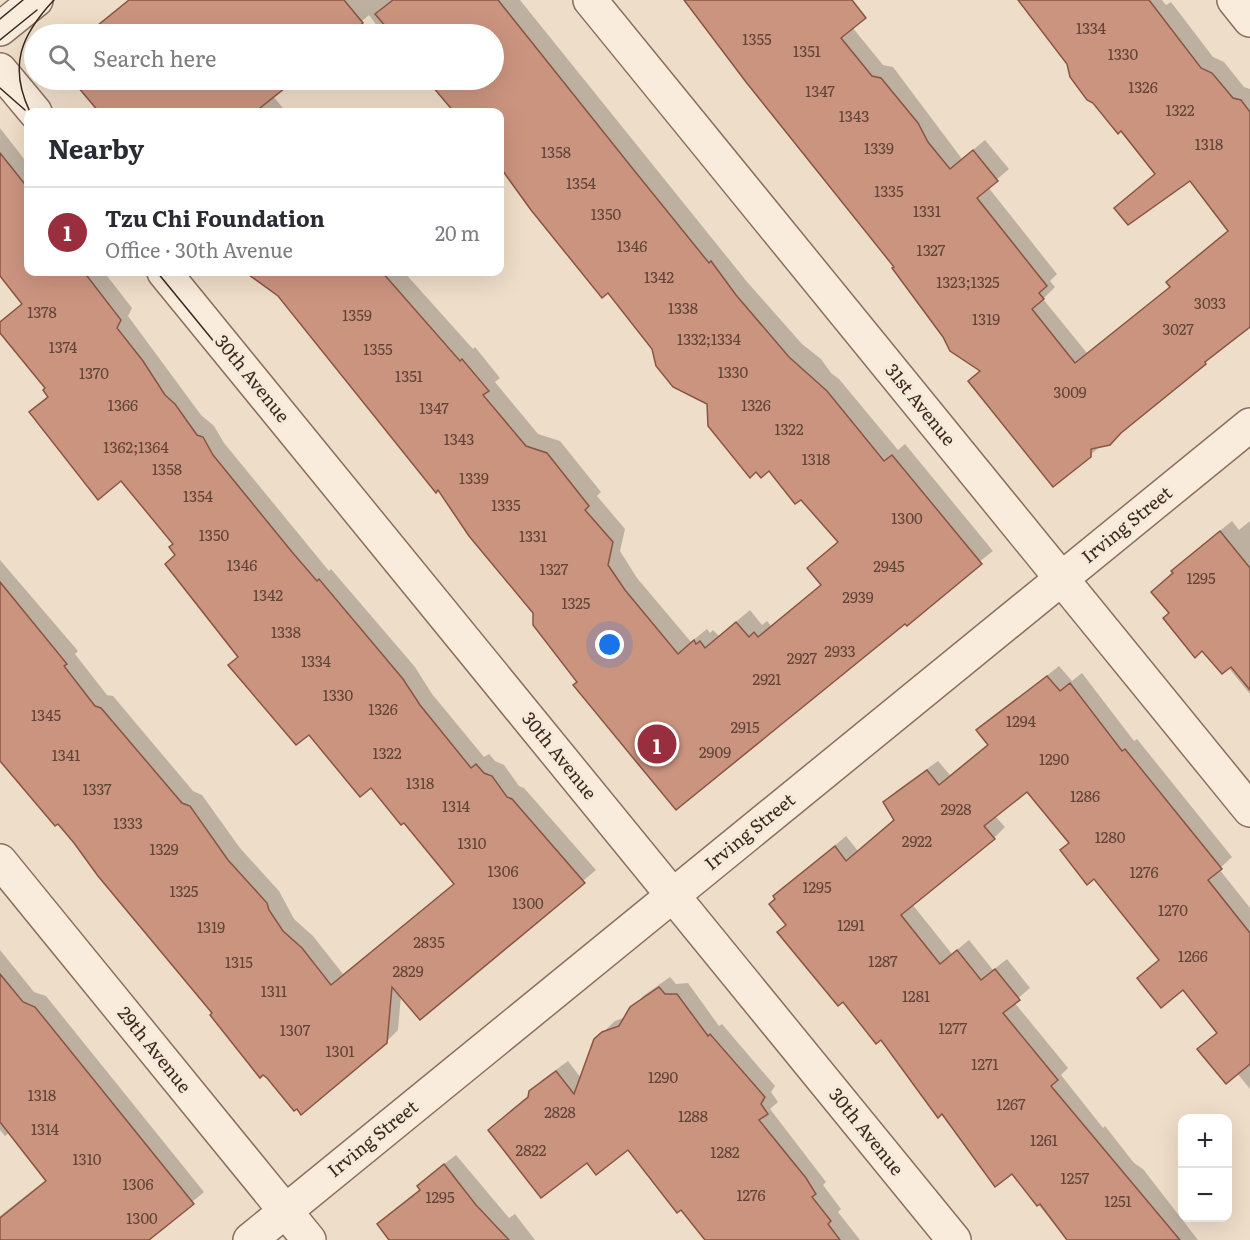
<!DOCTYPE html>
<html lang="en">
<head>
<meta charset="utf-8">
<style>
  :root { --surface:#fff; --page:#f2f2f3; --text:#2b2b33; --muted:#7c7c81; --line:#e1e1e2; --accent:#982e3e }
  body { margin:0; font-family:Literata,serif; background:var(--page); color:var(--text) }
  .controls { position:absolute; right:18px; bottom:18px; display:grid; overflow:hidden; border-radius:12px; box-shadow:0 6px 24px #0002 }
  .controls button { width:54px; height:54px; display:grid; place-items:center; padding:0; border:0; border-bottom:2px solid var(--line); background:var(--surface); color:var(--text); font:30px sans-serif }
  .you { position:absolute; left:610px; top:645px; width:21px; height:21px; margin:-15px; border:4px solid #fff; border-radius:50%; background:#1a73e8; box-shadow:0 0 0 9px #1a73e833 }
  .badge { display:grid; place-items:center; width:39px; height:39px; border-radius:50%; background:var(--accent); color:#fff; font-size:20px; font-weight:700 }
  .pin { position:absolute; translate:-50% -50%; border:3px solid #fff; box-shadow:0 2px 6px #0006 }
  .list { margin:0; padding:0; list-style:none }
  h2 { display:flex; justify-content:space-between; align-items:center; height:78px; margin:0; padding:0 24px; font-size:26px }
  h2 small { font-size:20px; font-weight:400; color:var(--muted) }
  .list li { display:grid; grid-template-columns:39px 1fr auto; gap:18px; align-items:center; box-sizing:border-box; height:90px; padding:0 24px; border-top:2px solid var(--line) }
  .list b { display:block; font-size:22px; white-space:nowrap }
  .list p { margin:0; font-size:20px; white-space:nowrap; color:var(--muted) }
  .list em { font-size:20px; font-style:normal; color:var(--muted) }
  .icon { flex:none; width:33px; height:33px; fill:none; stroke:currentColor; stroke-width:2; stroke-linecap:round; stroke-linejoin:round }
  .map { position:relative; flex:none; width:1250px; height:1240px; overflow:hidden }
  .search { position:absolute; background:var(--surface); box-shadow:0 6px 24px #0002; left:24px; top:24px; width:480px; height:66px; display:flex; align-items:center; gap:15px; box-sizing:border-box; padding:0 21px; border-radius:33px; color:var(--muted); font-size:22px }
  .panel { position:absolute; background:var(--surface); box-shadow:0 6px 24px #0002; left:24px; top:108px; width:480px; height:168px; border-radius:12px }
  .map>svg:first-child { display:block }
</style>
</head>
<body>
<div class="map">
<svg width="1250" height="1240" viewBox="0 0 1250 1240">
  <rect width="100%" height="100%" fill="#eeddc8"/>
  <!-- shadow -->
  <g fill="#0003">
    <polygon points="129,0 520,0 748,283 802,344 821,359 831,373 839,379 898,450 905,444 993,551 905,621 578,682 534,613 439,488 279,295 254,272 404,272 473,349 475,347 500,378 495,382 538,434 560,441 601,492 597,496 625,529 620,551 637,578 691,642 707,629 710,633 713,630 719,636 750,610 762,625 767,621 771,626 822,584 809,568 839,541 801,497 769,469 654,348 500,161 500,112 458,112 430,80 494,80 494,34 421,34 400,15 381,31 369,15 347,34 87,34"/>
    <polygon points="684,0 830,0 883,65 893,67 962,159 985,140 1009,169 988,187 1057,274 1050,281 1055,287 1043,299 1087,353 1171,286 1168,282 1179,271 1229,230 1190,179 1116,208 1156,173 1020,0 1162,0 1166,5 1171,2 1213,57 1224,62 1244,87 1250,89 1250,323 1090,455 970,381 981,370 944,337 921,308 919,301 874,237"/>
    <polygon points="74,80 293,80 273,96 286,112 101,112"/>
    <polygon points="0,128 28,164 28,272 104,272 132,308 128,316 201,415 214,426 224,443 329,571 331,569 415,667 432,694 484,757 489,754 495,761 504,765 519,786 524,788 596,870 420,1018 401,995 398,1030 386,1042 214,1013 75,843 0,758 0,560 78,651 75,654 107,695 113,696 193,791 202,795 240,848 279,891 294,919 313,936 343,974 455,883 405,821 371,786 309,733 239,656 176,554 174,543 122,479 31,412 49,395 47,388 0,330 0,323 23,302 0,274"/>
    <polygon points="1232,521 1239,530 1250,521 1250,694 1228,667 1170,613 1153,592 1184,560"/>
    <polygon points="1059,666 1072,681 1082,673 1134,741 1137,739 1232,857 1219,869 1250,908 1250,1089 1237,1073 1199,1049 1218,1032 1184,988 1139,978 1160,959 1094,877 1062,850 1070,842 1028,790 995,816 1005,827 994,838 912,904 952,954 969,940 993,970 1007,959 1030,988 1014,1002 1068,1068 1061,1075 1103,1128 1105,1126 1134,1163 1143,1169 1198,1240 1067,1240 1012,1172 881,1037 787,924 775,896 846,836 858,851 895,819 885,803 896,791 938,761 950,775 989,743 978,730"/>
    <polygon points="0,950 34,992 46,996 204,1192 147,1240 0,1240 0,1216 47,1179 10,1132 5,1136 0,1130"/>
    <polygon points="670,977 676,984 688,983 719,1026 722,1024 775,1086 771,1092 778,1102 770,1109 826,1182 823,1185 841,1209 838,1212 860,1240 706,1240 628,1148 587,1161 490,1130 530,1095 542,1080 568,1061 581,1078 595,1040 615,1021 626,1017 643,996"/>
    <polygon points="456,1155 509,1218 515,1214 535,1240 391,1240 379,1225 421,1189 419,1186 430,1175"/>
  </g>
  <!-- building -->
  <g fill="#cb947f" stroke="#895543" stroke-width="1.5">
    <polygon points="129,0 344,0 363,23 349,34 87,34"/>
    <polygon points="393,0 498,0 633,169 709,263 711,261 736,295 789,357 827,391 884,461 892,455 982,564 907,626 905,624 676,810 573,685 577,682 533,625 533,613 469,536 438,490 436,493 278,296 245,272 382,272 460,361 462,359 489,391 483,395 526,446 547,453 589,506 585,510 613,542 608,565 625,590 678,654 694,640 696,644 700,641 705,648 736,622 749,637 754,632 758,637 821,585 807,568 838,542 801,500 795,504 769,471 761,478 756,472 750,478 708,426 707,404 673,387 656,366 652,349 608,293 602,298 531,210 500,167 500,112 454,112 427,80 494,80 494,34 392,34 375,14"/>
    <polygon points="684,0 852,0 866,18 841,38 872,76 881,78 918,123 928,142 950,169 973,150 998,181 977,198 1047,286 1039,293 1044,299 1032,309 1075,363 1170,287 1166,282 1228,231 1190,181 1128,225 1114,208 1155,174 1121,131 1118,134 1093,103 1087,100 1070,77 1067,64 1018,0 1149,0 1201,68 1212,73 1233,98 1241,100 1250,112 1250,327 1205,362 1206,364 1121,433 1110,445 1091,449 1091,457 1053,487 968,381 980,371 950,351 943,337 892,268 894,267 746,82"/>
    <polygon points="72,80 295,80 255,112 99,112"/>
    <polygon points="0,153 28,188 28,272 84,272 121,320 117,328 143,361 165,395 175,404 197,435 203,437 213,455 292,552 317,581 319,579 403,679 420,705 471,768 476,764 484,773 492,776 507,797 512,799 585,883 420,1020 392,987 387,1043 301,1115 297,1109 294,1111 267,1078 263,1075 260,1078 210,1015 212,1013 98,876 74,843 58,824 55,826 0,761 0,582 67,664 64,666 95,706 101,708 182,803 190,806 228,860 267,903 269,910 283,931 302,948 331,985 454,884 404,823 401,825 371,788 360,797 309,735 296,745 228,665 238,657 165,564 175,555 169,547 173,544 121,481 98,500 29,412 48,397 43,390 45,388 0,333 0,322 22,304 0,276"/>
    <polygon points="1220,531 1250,568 1250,690 1231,667 1222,674 1202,651 1195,658 1163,618 1169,613 1151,592 1173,573 1171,571"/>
    <polygon points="1047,676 1060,691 1070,683 1122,751 1125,749 1222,869 1208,880 1250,933 1250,1064 1226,1084 1197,1049 1217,1033 1183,990 1161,1008 1137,978 1159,960 1094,879 1087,885 1060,850 1069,843 1027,792 984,826 995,839 901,915 940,964 957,950 981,980 995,969 1020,1000 1003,1013 1058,1080 1051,1086 1180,1240 1067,1240 1040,1204 1037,1206 1012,1174 995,1187 942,1114 938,1118 881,1040 876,1044 843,1002 838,1006 777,932 786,925 769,904 775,899 773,896 835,846 846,861 894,820 883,802 927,770 939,785 988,745 976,730"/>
    <polygon points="0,974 23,1002 35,1007 194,1204 149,1240 0,1240 0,1218 46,1181 0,1122"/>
    <polygon points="659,987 665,994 677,994 708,1036 710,1034 765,1097 761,1104 768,1114 759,1120 806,1178 816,1194 812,1197 831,1221 828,1224 840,1240 705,1240 681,1210 677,1213 628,1150 596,1175 587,1163 541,1198 488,1130 528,1097 529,1091 556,1071 574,1094 594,1039 602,1032 619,1026 630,1007"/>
    <polygon points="444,1164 476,1205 509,1240 389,1240 377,1224 420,1190 417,1186"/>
  </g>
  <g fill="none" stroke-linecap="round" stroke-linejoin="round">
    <!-- minor casing -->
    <g stroke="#8a6f5d" stroke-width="36">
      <g id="minor">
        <polyline points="590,0 1250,810"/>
        <polyline points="1234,0 1250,20"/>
        <polyline points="0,70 35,112"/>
        <polyline points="164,272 954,1240"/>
        <polyline points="0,861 309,1240"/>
        <polyline points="250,1240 1250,425"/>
      </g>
    </g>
    <!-- tertiary casing -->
    <g stroke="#8a6f5d" stroke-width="36">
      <polyline id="tertiary" points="0,29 36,0"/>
    </g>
    <!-- minor -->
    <use href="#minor" stroke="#f9ecdc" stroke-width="33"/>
    <!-- tertiary -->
    <use href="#tertiary" stroke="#f9ecdc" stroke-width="33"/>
    <!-- tram -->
    <g stroke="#3b2921" stroke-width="1.5">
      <polyline points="0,19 23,0"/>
      <polyline points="0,40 37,10"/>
      <polyline points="0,88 25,110"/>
      <path d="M30,112C8,66 21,35 54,0"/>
      <polyline points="157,272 256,393"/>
    </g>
  </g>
  <g text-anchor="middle" stroke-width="6" stroke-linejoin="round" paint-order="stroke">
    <!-- number labels -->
    <g font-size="15" fill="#5f4438">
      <text x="1091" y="34">1334</text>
      <text x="757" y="45">1355</text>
      <text x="807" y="57">1351</text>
      <text x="1123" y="60">1330</text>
      <text x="1143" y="93">1326</text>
      <text x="820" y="97">1347</text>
      <text x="1180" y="116">1322</text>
      <text x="854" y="122">1343</text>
      <text x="1209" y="150">1318</text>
      <text x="879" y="154">1339</text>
      <text x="556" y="158">1358</text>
      <text x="581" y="189">1354</text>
      <text x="889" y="197">1335</text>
      <text x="927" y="217">1331</text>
      <text x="606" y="220">1350</text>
      <text x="632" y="252">1346</text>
      <text x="931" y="256">1327</text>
      <text x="659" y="283">1342</text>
      <text x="968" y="288">1323;1325</text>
      <text x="1210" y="309">3033</text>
      <text x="683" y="314">1338</text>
      <text x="42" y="318">1378</text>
      <text x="357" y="321">1359</text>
      <text x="986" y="325">1319</text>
      <text x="1178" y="335">3027</text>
      <text x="709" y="345">1332;1334</text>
      <text x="63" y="353">1374</text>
      <text x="378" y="355">1355</text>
      <text x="733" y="378">1330</text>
      <text x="94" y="379">1370</text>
      <text x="409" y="382">1351</text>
      <text x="1070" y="398">3009</text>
      <text x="123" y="411">1366</text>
      <text x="756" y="411">1326</text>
      <text x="434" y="414">1347</text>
      <text x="789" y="435">1322</text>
      <text x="459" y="445">1343</text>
      <text x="136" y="453">1362;1364</text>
      <text x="816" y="465">1318</text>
      <text x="167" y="475">1358</text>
      <text x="474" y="484">1339</text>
      <text x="198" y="502">1354</text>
      <text x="506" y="511">1335</text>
      <text x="907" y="524">1300</text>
      <text x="214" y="541">1350</text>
      <text x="533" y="542">1331</text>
      <text x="242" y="571">1346</text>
      <text x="889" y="572">2945</text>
      <text x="554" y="575">1327</text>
      <text x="1201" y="584">1295</text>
      <text x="268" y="601">1342</text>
      <text x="858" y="603">2939</text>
      <text x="576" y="609">1325</text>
      <text x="286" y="638">1338</text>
      <text x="840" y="657">2933</text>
      <text x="802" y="664">2927</text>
      <text x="316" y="667">1334</text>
      <text x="767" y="685">2921</text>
      <text x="338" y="701">1330</text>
      <text x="383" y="715">1326</text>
      <text x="46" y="721">1345</text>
      <text x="1021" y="727">1294</text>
      <text x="745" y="733">2915</text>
      <text x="715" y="758">2909</text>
      <text x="387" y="759">1322</text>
      <text x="66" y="761">1341</text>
      <text x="1054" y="765">1290</text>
      <text x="420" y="789">1318</text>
      <text x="97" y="795">1337</text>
      <text x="1085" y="802">1286</text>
      <text x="456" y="812">1314</text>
      <text x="956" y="815">2928</text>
      <text x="128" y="829">1333</text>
      <text x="1110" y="843">1280</text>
      <text x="917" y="847">2922</text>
      <text x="472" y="849">1310</text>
      <text x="164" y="855">1329</text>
      <text x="503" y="877">1306</text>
      <text x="1144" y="878">1276</text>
      <text x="817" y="893">1295</text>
      <text x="184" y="897">1325</text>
      <text x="528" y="909">1300</text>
      <text x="1173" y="916">1270</text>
      <text x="851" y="931">1291</text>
      <text x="211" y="933">1319</text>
      <text x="429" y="948">2835</text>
      <text x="1193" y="962">1266</text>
      <text x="883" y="967">1287</text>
      <text x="239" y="968">1315</text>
      <text x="408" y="977">2829</text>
      <text x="274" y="997">1311</text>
      <text x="916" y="1002">1281</text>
      <text x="953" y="1034">1277</text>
      <text x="295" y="1036">1307</text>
      <text x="340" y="1057">1301</text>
      <text x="985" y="1070">1271</text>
      <text x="663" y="1083">1290</text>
      <text x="42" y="1101">1318</text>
      <text x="1011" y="1110">1267</text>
      <text x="560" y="1118">2828</text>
      <text x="693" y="1122">1288</text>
      <text x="45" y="1135">1314</text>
      <text x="1044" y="1146">1261</text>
      <text x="531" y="1156">2822</text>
      <text x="725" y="1158">1282</text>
      <text x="87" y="1165">1310</text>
      <text x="1075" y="1184">1257</text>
      <text x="138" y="1190">1306</text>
      <text x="751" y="1201">1276</text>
      <text x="440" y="1203">1295</text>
      <text x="1118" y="1207">1251</text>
      <text x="142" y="1224">1300</text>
    </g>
    <!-- street labels -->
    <g font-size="18" fill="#3b2921" stroke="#f6e9d8">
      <text transform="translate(252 379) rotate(51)" y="6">30th Avenue</text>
      <text transform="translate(920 405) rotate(51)" y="6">31st Avenue</text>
      <text transform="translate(1127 525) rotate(-39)" y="6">Irving Street</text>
      <text transform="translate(559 756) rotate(51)" y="6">30th Avenue</text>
      <text transform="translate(750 832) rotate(-39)" y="6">Irving Street</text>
      <text transform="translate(154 1050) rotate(51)" y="6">29th Avenue</text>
      <text transform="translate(866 1132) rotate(51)" y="6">30th Avenue</text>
      <text transform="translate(373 1139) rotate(-39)" y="6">Irving Street</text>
    </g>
  </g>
</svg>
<div class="controls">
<button>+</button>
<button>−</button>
</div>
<div class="you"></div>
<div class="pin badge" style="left:657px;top:744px">1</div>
<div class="search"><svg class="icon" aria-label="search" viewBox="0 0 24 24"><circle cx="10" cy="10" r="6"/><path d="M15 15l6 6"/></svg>Search here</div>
<section class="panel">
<h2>Nearby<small></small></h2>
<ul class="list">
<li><span class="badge">1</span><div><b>Tzu Chi Foundation</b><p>Office · 30th Avenue</p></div><em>20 m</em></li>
</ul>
</section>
</div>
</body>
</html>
